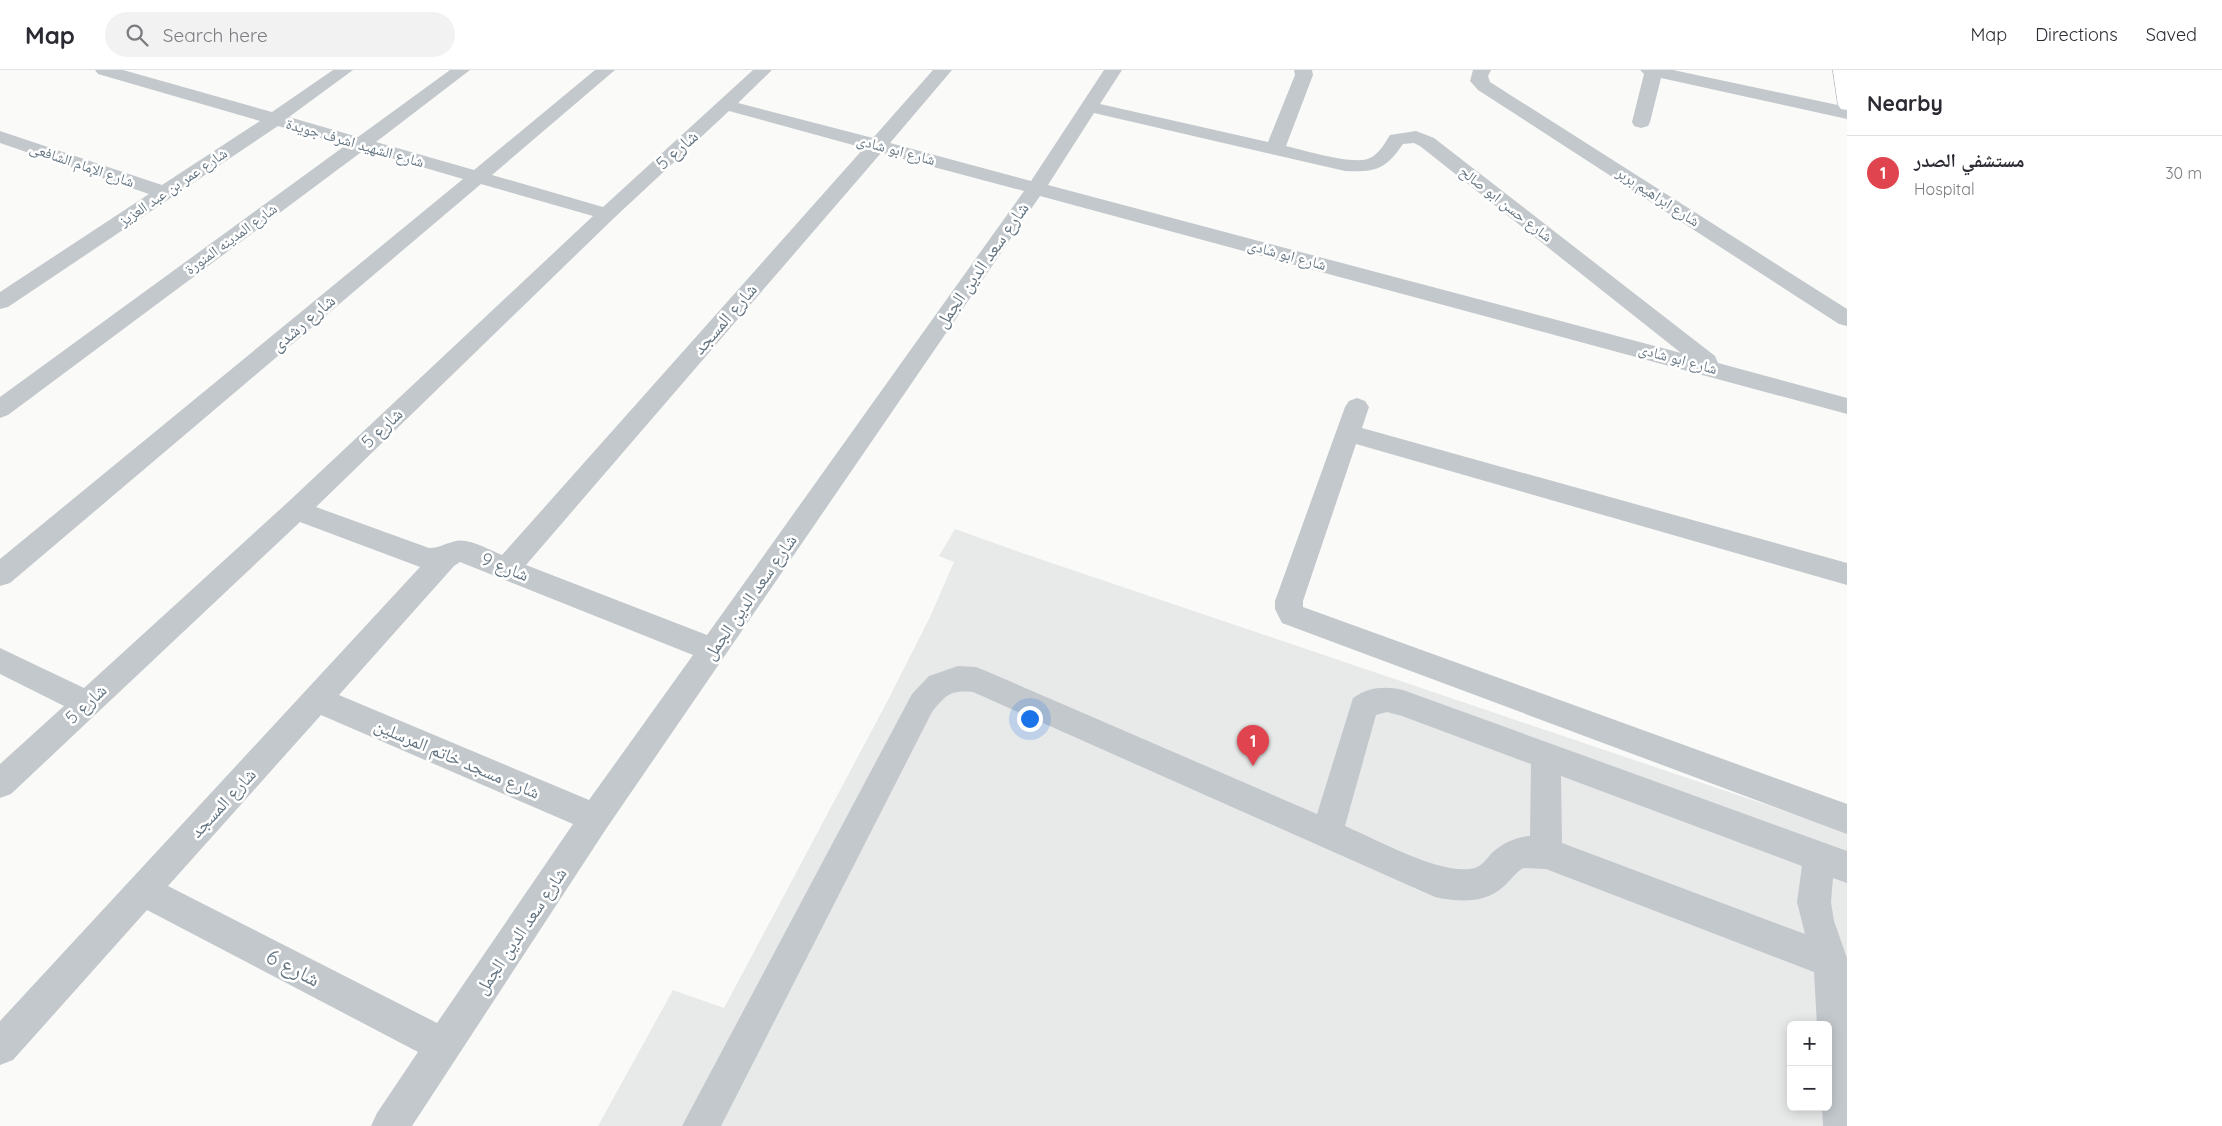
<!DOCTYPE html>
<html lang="en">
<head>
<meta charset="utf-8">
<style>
  :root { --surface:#fff; --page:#f2f2f3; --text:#2b2b33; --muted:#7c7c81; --line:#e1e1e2; --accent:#1a73e8 }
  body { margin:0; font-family:Quicksand,"Noto Naskh Arabic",sans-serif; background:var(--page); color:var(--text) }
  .controls { position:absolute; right:15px; bottom:15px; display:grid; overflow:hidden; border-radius:8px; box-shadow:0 2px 12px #0003 }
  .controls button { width:45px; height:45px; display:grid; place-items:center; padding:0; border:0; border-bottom:1px solid var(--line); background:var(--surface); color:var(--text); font:25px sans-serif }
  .you { position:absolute; left:1029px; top:648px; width:18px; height:18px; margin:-12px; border:4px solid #fff; border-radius:50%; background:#1a73e8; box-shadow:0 0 0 8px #1a73e833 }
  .badge { display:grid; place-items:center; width:32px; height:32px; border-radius:50%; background:var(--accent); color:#fff; font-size:16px; font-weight:700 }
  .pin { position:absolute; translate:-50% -41px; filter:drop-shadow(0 1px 2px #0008) }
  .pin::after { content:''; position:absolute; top:26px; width:18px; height:15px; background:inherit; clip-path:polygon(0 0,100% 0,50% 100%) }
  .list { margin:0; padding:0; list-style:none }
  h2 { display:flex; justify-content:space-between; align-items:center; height:65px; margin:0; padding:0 20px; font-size:21px }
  h2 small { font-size:16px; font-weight:400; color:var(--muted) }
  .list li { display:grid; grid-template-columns:32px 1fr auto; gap:15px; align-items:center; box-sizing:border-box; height:75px; padding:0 20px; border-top:1px solid var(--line) }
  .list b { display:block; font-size:19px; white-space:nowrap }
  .list p { margin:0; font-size:16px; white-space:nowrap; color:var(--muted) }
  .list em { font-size:16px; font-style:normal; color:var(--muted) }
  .icon { flex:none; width:28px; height:28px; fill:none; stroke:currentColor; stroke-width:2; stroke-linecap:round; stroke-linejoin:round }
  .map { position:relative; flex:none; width:1847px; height:1056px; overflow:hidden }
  header { display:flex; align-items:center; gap:30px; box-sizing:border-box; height:70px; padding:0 25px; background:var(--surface); border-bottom:1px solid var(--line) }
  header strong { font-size:24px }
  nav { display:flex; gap:28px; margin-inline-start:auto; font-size:18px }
  .search { width:350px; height:45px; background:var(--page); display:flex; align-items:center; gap:12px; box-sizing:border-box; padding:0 18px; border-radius:28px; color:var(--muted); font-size:19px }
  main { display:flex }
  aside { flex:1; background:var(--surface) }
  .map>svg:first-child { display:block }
</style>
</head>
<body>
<header>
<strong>Map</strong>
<div class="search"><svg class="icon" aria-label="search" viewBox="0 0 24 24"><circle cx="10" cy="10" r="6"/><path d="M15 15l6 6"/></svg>Search here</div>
<nav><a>Map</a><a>Directions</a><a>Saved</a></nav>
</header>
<main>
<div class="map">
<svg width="1847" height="1056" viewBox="0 0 1847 1056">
  <rect width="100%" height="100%" fill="#fafaf8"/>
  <!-- built -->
  <path fill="#e8e9e9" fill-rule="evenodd" d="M955,459L1028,485L1847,762V1056H598L673,920L724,938L888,630L930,547L954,492L939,486ZM1791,955H1828V1037H1791Z"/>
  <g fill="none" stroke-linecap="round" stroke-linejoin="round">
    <!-- major casing -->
    <g stroke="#b5babe" stroke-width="1">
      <polygon id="major" points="1833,0 1847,0 1847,40 1841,39 1838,35"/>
    </g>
    <!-- minor -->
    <g fill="#c3c8cc" fill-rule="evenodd">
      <path d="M95,0H123L272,42L333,0H353L289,47L358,67L450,0H470L376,72L474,100L595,0H615L492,105L603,137L753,0H772L738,33L873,68L933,0H952L890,73L1031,111L1104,0H1122L1100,34L1268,72L1295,5L1294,0H1312L1313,5L1286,76C1303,80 1355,96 1370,88C1379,84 1385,73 1390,65L1416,61L1434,68L1715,286L1718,293L1847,328V344L1040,126L606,759L412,1056H371L377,1043L418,982L147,840L13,990L0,995V951L420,497L300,452L11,724L0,728V694L64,636L0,604V578L84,618L287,433L593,146L481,114L10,513L0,516V489L463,109L364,80L8,345L0,348V327L346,75L278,56L8,237L0,239V222L149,124L0,73V61L162,115L260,51L98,4ZM729,41L864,78L502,485C489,480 470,468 456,471C445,473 441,478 429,478L316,437L614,148ZM1094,43L1345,101C1376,102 1385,100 1403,74L1414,73L1420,76L1681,283L1048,115ZM881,83L1024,121L707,565L526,495ZM460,492L693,585L589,730L339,625L454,496ZM321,645L573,754L437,953L168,816Z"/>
      <polygon points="1473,0 1491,0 1488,6 1490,12 1847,239 1847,256 1839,254 1478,20 1470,11"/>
      <polygon points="1640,0 1673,0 1847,37 1847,49 1661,8 1650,52 1648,56 1641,58 1634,56 1632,52 1644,4"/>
      <polygon points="1357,328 1365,331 1369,337 1362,358 1847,493 1847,515 1356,374 1303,531 1303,537 1847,734 1847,764 1282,553 1275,539 1275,531 1345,337 1349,331"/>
      <path d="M958,596L976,597L986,601L1317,744L1353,628C1369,617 1384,616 1403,620L1847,781V813L1833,808L1831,832L1834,851L1847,888V1056H1823L1822,1037H1828V955H1817L1814,902L1546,799L1523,798C1515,803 1510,811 1503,817C1484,834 1458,832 1435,827L973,622C950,620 946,625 932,642L721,1056H682L912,624L929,606ZM1387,642L1402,646L1531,694L1530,766C1516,767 1502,773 1492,783C1487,788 1482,796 1475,798C1443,807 1376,769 1345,756L1376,645ZM1561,706L1802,796L1797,832L1805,864L1562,773Z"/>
    </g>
    <!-- major -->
    <use href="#major" fill="#fff" fill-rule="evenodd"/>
  </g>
  <g text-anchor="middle" stroke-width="5" stroke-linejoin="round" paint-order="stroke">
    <!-- far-street labels -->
    <g font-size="15" fill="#657683" stroke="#fff">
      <text transform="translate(355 73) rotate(16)" y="5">شارع الشهيد اشرف جويدة</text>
      <text transform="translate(896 80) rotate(15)" y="5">شارع ابو شادى</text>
      <text transform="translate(82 95) rotate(19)" y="5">شارع الإمام الشافعى</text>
      <text transform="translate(173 117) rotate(-34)" y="5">شارع عمر بن عبد العزيز</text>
      <text transform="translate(1658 127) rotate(33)" y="5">شارع ابراهيم بربر</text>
      <text transform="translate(1506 134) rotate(38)" y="5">شارع حسن ابو صالح</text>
      <text transform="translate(231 169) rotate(-36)" y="5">شارع المدينه المنورة</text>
      <text transform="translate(1287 185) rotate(15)" y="5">شارع ابو شادى</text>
      <text transform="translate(1678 289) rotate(15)" y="5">شارع ابو شادى</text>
    </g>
    <!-- street labels -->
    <g font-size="18" fill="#657683" stroke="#fff">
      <text transform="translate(677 80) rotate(-42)" y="6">شارع 5</text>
      <text transform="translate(982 195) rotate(-55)" y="6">شارع سعد الدين الجمل</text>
      <text transform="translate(725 249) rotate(-49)" y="6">شارع المسجد</text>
      <text transform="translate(303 253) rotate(-40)" y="6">شارع رشدى</text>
      <text transform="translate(382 358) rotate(-44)" y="6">شارع 5</text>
      <text transform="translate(505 497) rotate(21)" y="6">شارع 9</text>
      <text transform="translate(750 527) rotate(-55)" y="6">شارع سعد الدين الجمل</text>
      <text transform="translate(86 634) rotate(-43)" y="6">شارع 5</text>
      <text transform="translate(457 689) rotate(23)" y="6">شارع مسجد خاتم المرسلين</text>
      <text transform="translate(223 733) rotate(-47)" y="6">شارع المسجد</text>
      <text transform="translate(521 861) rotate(-56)" y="6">شارع سعد الدين الجمل</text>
    </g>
    <!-- near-street labels -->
    <g font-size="21" fill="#657683" stroke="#fff">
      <text transform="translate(293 898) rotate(27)" y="7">شارع 6</text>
    </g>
  </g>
</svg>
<div class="controls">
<button>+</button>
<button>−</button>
</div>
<div class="you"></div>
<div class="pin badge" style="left:1253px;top:696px;background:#e0444e">1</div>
</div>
<aside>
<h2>Nearby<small></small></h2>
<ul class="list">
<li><span class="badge" style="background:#e0444e">1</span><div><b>مستشفي الصدر</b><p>Hospital</p></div><em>30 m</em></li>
</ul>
</aside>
</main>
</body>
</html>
